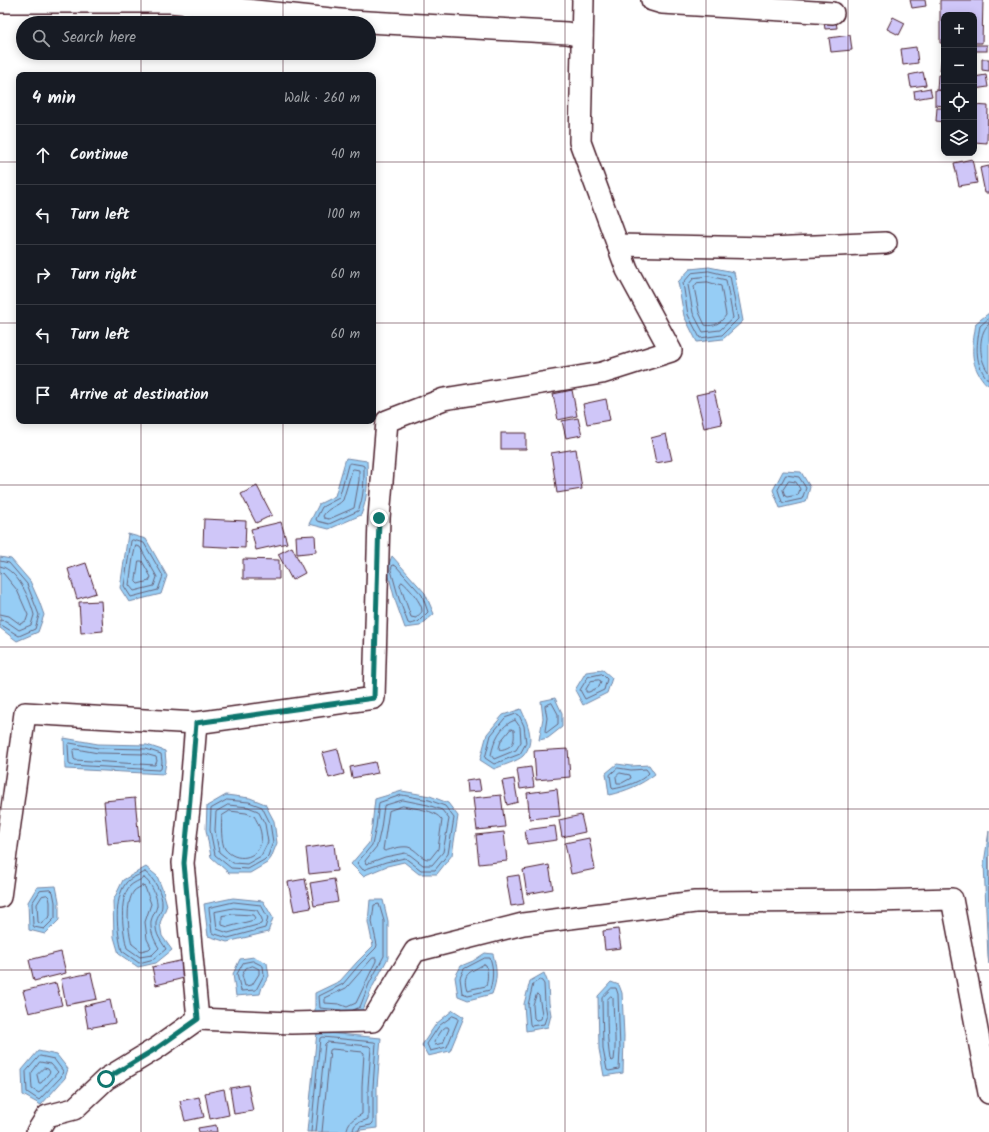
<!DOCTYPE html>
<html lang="en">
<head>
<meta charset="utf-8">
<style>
  :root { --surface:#171b24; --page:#20242c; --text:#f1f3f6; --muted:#9ea1a6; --line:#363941 }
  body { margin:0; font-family:Kalam,sans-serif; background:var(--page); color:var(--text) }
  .controls { position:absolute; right:12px; top:12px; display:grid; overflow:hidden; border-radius:8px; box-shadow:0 2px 10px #0003 }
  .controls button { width:36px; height:36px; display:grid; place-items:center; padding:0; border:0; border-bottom:1px solid var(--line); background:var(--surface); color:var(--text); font:20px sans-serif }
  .stop { position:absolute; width:12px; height:12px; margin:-9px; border:3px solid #0f766e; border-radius:50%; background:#fff }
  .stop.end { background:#0f766e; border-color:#fff; box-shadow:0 1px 4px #0008 }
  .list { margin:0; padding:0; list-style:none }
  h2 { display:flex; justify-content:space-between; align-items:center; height:52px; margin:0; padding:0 16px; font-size:17px }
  h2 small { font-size:13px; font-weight:400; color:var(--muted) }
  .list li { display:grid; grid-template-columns:26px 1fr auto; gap:12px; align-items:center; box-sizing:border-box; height:60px; padding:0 16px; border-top:1px solid var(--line) }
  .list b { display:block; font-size:15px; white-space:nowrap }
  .list em { font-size:13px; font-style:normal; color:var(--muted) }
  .icon { flex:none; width:22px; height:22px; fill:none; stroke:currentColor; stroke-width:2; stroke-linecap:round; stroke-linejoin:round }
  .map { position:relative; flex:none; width:989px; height:1132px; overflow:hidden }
  .search { position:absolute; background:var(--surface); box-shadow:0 2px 10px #0003; left:16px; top:16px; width:360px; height:44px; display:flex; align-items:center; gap:10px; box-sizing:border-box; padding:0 14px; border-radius:22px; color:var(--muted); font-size:15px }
  .panel { position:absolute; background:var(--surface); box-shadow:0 2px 10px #0003; left:16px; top:72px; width:360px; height:352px; border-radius:8px }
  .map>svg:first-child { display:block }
</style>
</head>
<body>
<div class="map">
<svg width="989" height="1132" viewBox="0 0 989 1132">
  <rect width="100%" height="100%" fill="#fff"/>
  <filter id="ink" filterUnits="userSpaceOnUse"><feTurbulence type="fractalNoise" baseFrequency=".025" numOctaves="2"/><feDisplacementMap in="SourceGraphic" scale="8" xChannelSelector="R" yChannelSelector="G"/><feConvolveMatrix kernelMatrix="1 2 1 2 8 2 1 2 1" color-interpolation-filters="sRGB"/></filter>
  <g filter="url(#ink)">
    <!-- water -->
    <g fill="#96cdf5" stroke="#7887a4">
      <polygon points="709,267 734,272 743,321 723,339 697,342 684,316 678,282 690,269"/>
      <path d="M989,313V385C985,384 983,380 980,376C969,359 973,343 976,323Z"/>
      <path d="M346,458L367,461C368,479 368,498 361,515L329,529L309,524L319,504L335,496Z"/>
      <polygon points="783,471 801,472 810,487 806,502 780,508 773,490"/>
      <polygon points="128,534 146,539 167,576 161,594 129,602 120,588"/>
      <polygon points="392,556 425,593 434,614 420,626 405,628 395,600 387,569"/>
      <polygon points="0,557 11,559 30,581 39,601 44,615 38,632 17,641 0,628"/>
      <polygon points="603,670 612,678 607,693 583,705 575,690 586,672"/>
      <polygon points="555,698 562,713 562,727 548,738 539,740 543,718 541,701"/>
      <path d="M521,709C528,724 536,742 523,756C518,761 501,766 494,769L480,760L487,734L503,715Z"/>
      <polygon points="64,738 98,744 147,745 165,751 166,762 164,774 65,769"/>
      <path d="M617,764L631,766L649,765L655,774C641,785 626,791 609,795L606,773Z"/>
      <polygon points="402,791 430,796 448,803 458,816 452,855 437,874 419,874 404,862 387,866 363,876 351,864 369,843 372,826 375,799"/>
      <polygon points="226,795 250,798 265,804 274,821 277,843 271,858 267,863 250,873 229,873 211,857 206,830 207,806"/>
      <polygon points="989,831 989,964 988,957 984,863"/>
      <polygon points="146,867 157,876 163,891 167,905 160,923 162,936 172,950 156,963 138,967 119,954 114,937 113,901 123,880"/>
      <polygon points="56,886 59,901 59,920 45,934 29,930 28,902 37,887"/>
      <polygon points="233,898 263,901 273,918 268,932 227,942 208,936 204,904"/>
      <polygon points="370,900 383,900 388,921 388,958 373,986 363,1010 347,1017 315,1013 315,993 340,981 357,962 373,946 368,922"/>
      <path d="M485,953L493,954C497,970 498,978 492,994L468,1000L458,996L455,977L461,966L473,961Z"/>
      <polygon points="254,957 267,963 269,976 262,987 260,994 236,996 233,974 240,959"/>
      <polygon points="544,973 548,983 549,1003 551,1015 548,1027 526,1031 524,1004 530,981"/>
      <polygon points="611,982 619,985 622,993 624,1036 623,1073 604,1076 599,1049 598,996"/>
      <polygon points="453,1010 464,1017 450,1051 428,1056 422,1045 436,1024"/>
      <polygon points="317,1032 381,1038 377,1087 377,1128 345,1132 307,1132"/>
      <polygon points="38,1051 57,1055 68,1069 65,1078 41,1105 23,1095 22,1070"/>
    </g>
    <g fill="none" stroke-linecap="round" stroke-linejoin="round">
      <!-- shore -->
      <g stroke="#68657c" stroke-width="1">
        <polygon points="709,271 730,276 738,319 722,335 700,338 688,315 683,283 692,273"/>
        <polygon points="709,276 726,280 733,318 720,330 703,332 693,313 688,285 694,278"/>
        <path d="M708,282L721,286L726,315C721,323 714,327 705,325L699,312L694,287L697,283Z"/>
        <path d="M989,318L980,326C976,347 974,364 989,381"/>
        <path d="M989,324C979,332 979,353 984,364C985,367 987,370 989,373"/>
        <path d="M350,463L362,465L364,466C364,481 364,498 358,511L329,524L317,521L316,519L322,507L339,498L348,465Z"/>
        <path d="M354,469L359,470V480L354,508L329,519L324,518L323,516C328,507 337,507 343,500L352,470Z"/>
        <polygon points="786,475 799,477 806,488 802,499 784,503 782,502 778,490"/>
        <polygon points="789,481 796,482 800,489 798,495 787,497 785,496 783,490"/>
        <polygon points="133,540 144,543 163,576 158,590 131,597 124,586 131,541"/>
        <polygon points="136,546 140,547 157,577 154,586 134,591 129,585 133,558"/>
        <polyline points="0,561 9,563 27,584 39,615 35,629 19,636 3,626 0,625"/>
        <polygon points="139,561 142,561 151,577 149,581 138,584 136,582"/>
        <polygon points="393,565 396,566 422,595 428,612 418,622 410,624 408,623 399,599 391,570"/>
        <path d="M0,566C18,570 30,599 34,615L31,625L19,630L6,621L0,620"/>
        <polyline points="0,572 3,573 17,590 28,615 26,621 20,624 9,616 0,614"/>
        <path d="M402,582C407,585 423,604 422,611C422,613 417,616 416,618L411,617L400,585Z"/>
        <polygon points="602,674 607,679 604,690 585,699 580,690 588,677"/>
        <polygon points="599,680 601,681 599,687 589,692 586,692 586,689 591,681"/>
        <polygon points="552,703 558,714 558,724 546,733 545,731 547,718 545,706"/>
        <polygon points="517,714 519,715 524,726 526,743 520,754 494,764 485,758 491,735 505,718"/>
        <path d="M515,720L520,727L521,742L516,750L494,759L491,755C494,741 500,725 515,720Z"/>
        <path d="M511,729L514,730C515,743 513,747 500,750L499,748L501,741Z"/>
        <polygon points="70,743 98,748 146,749 161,754 162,762 161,769 159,770 70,765 69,763 68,745"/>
        <polygon points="76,749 98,753 145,754 156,757 157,761 155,765 75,760 74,759 73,751"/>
        <path d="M618,768L631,770L646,769L649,773C641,782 625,787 613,789L612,788L610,775Z"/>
        <polygon points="620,773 630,775 631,778 622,783 617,783 616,777"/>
        <polygon points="402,795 429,800 445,806 454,818 448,854 435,870 421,870 405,858 386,862 363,870 357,863 372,845 376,827 379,803"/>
        <polygon points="227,800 249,802 262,807 270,823 273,842 268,856 264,860 248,869 231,868 215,855 210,830 211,809"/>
        <polygon points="403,800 428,805 442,810 449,819 443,852 432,865 423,865 410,855 405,853 385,857 366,864 365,861 377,846 381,828 384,806"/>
        <polygon points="228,805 248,807 258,811 265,824 268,842 261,856 247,864 233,863 219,852 215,830 216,812"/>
        <path d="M403,806C416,809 434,809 442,820L438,849L430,859C421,860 417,849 408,847C400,846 392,849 385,851L383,850L389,811Z"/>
        <path d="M230,811L246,813L254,816C258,822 263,834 261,842C258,859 236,863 225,849C221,843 221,824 222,816Z"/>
        <polyline points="989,856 989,900"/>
        <path d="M145,872C154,878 163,894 162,905C162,911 157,917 156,923C155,935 161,940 166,949L154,959L139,963L122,951C117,932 113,900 126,883C129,878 140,875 145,872Z"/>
        <path d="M144,878C151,882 158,898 157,906C156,911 152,916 151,921C150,931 154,940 159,948L152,955L140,957L127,948C123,933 118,899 130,886C133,883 140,880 144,878Z"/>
        <path d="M142,886L145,887L151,904L145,922L147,939L151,947L149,949L141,951L132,944C128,930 125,903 134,891C136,889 140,887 142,886Z"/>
        <polygon points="51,890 53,892 55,902 55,918 44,929 34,927 33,925 32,903 40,891"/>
        <polygon points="47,895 49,897 50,902 50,916 41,924 38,922 37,904 42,896"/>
        <polygon points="234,902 261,905 268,918 265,928 228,938 212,933 209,908"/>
        <polygon points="234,908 257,910 262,919 261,924 228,933 217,929 215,912"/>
        <polygon points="234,914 253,915 255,918 254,920 228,927 222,925 222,916"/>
        <polygon points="373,958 376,958 376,961 356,1003 347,1007 339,1004 325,1003 325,998 346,988"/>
        <path d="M485,958H490C494,969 493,979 490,990L468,995L462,993L460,978L464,969Z"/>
        <polygon points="253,961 263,966 264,975 256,990 241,991 237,974 243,963"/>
        <path d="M484,964L486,965C488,971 488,979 486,986L467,990C461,972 472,972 484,964Z"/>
        <polygon points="253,966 259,969 259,974 252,985 245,986 242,975 246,968"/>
        <polygon points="540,980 542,981 544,984 545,1003 547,1015 544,1024 531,1026 530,1024 528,1005 533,984"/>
        <polygon points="612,988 616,988 618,994 620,1050 619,1069 609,1071 607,1070 603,1049 602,998"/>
        <polygon points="537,994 539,996 542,1014 541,1019 536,1020 534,1018 533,1005"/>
        <path d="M611,996L613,998C613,1018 617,1039 614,1060L612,1061L610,1059C607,1040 607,1020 607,1000Z"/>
        <polyline points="341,1010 320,1008 319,996 343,984 359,965 376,948 377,945 372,922 374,905 379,904 384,921 384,956 369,984 360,1007 353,1010"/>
        <polygon points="453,1016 458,1018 458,1020 447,1047 430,1051 427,1044 439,1026"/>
        <polygon points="446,1027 448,1027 449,1029 443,1043 435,1045 434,1042 442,1030"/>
        <polygon points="40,1056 54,1059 63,1071 61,1077 39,1100 27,1092 26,1072"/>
        <polygon points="40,1062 51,1064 58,1072 39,1093 32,1089 31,1074"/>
        <polygon points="44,1068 48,1069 50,1072 41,1083 39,1083 37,1075"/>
        <polyline points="311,1132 320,1038 322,1037 374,1042 376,1043 373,1087 373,1123 371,1125 360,1127 358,1132"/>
        <path d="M316,1132L325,1044L327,1042L369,1046L371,1048L368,1087V1119C361,1123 353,1121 353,1132"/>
        <path d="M322,1132L330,1050L332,1049L363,1052L364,1053L362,1086V1114C354,1119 347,1121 347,1132"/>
      </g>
    </g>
    <!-- building -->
    <g fill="#cfc6f8" stroke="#4a1f2b">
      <polygon points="910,0 925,0 926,6 912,8"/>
      <polygon points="940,0 983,0 982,43 974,43 974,15 944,15 944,43 940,43"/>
      <polygon points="835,14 837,28 825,29 823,16"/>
      <polygon points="893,17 905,23 899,35 887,29"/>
      <polygon points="850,35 852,50 831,52 829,38"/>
      <rect x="974" y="45" width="13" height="6"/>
      <polygon points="916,47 918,63 903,65 901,49"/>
      <polygon points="942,55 944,55 944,71 940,71"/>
      <polygon points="982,59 989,59 989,71 982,70"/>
      <polygon points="923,72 926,85 911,87 909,75"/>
      <polygon points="938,75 944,75 944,90 937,90"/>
      <polygon points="986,75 988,87 974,89 974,77"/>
      <polygon points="930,88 932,96 915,99 914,91"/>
      <polygon points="935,90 944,91 944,106 935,105"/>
      <polygon points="974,105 988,106 987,143 974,142"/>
      <polygon points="937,108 944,108 944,122 936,121"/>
      <polygon points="972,159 977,183 959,186 954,163"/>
      <polygon points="989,166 989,193 985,193 980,168"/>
      <polygon points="572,390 577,416 558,420 553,394"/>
      <polygon points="714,391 722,424 704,428 696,395"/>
      <polygon points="606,399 610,420 587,424 583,404"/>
      <polygon points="578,418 582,435 566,438 562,421"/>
      <rect x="501" y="433" width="25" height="16"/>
      <polygon points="666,434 672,460 656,463 651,438"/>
      <polygon points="576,449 582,489 557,493 551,453"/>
      <polygon points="257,486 272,515 256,523 241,494"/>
      <polygon points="204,519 246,521 245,548 203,546"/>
      <polygon points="281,522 287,543 256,550 251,529"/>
      <polygon points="315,535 316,552 297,554 296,536"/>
      <polygon points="292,547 305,573 292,580 278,554"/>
      <polygon points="243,559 279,560 279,579 243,579"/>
      <polygon points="86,563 96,593 77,599 68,569"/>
      <polygon points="101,601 103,631 81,633 79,602"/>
      <polygon points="338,749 344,774 329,778 322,753"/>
      <polygon points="568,749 570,777 536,780 534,751"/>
      <polygon points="375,762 378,773 352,778 350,767"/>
      <polygon points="531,767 534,787 520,789 517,769"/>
      <polygon points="479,779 481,791 467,792 466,781"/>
      <polygon points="514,779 518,802 507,805 502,781"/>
      <polygon points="557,789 560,816 530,819 527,793"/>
      <polygon points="501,795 505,827 477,830 473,798"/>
      <polygon points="135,798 139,841 108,844 104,801"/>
      <polygon points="581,815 585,832 562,837 559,820"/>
      <polygon points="555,826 557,840 527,844 525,830"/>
      <polygon points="504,832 507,861 479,864 476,835"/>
      <polygon points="589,838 595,869 571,874 565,843"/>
      <polygon points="334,844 337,871 309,874 306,848"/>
      <polygon points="549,865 553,889 527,894 523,870"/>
      <polygon points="519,875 524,904 511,906 506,877"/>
      <polygon points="305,879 311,908 294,911 288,882"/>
      <polygon points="334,879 338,902 314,906 310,883"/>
      <polygon points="618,929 621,948 605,950 603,931"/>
      <polygon points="61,952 66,973 34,981 29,960"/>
      <polygon points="184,960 188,977 156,985 152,967"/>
      <polygon points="91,973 97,999 66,1005 61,979"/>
      <polygon points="56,983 62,1005 29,1013 23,991"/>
      <polygon points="110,1000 115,1023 88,1028 84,1006"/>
      <polygon points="248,1085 253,1111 234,1114 230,1088"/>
      <polygon points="224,1089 229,1115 210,1119 205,1093"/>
      <polygon points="199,1097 204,1117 185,1121 180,1101"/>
      <polygon points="216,1125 217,1132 199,1132 198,1128"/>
    </g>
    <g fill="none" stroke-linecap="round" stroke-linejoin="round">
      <!-- street casing -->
      <g stroke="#4a1f2b" stroke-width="24">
        <g id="street">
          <polyline points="652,0 662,3 833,13"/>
          <polyline points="0,2 170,2 350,21 567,33 582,36"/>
          <polyline points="618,245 769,248 886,243"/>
          <polyline points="196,723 190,799 183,863 198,1019"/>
          <polyline points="0,897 25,713 196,723 374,698 379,518 387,421 444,399 602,373 671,351 627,270 580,142 583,0"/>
          <polyline points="37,1132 47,1116 74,1109 106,1079 157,1048 198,1019 291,1023 372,1021 415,951 523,924 695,902 875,901 952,899 989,1093"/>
        </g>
      </g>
      <!-- street -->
      <use href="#street" stroke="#fff" stroke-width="21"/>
    </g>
  </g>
  <g fill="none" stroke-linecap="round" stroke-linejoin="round" filter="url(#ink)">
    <!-- route -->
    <polyline stroke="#0f766e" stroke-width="5" points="106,1079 157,1048 198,1019 184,863 190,799 196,723 374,698 379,518"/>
  </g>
  <!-- grid -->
  <path fill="none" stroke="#4a1f2b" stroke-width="1" stroke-opacity="0.55" d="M141,0V23M283,0V23M424,0V1132M565,0V1132M706,0V1132M848,0V1132M141,53V75M283,53V75M0,162H19M373,162H989M0,323H19M373,323H989M141,421V1132M283,421V1132M0,485H989M0,647H989M0,809H989M0,970H989"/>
</svg>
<div class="controls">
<button>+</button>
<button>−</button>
<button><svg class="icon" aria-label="locate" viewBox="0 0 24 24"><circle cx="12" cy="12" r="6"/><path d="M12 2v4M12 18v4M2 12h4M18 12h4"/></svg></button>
<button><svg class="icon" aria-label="layers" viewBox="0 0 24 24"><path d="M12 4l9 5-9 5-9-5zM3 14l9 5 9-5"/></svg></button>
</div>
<div class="stop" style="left:106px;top:1079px"></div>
<div class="stop end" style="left:379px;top:518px"></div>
<div class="search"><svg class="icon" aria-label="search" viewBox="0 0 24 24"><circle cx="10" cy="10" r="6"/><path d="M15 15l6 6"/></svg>Search here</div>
<section class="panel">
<h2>4 min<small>Walk · 260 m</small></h2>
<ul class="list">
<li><svg class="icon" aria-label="ahead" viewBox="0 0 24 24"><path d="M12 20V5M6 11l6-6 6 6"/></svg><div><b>Continue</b></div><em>40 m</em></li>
<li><svg class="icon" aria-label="left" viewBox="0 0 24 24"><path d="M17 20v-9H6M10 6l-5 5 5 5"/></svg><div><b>Turn left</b></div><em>100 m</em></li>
<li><svg class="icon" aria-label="right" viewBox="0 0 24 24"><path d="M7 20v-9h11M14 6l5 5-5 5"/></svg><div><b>Turn right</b></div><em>60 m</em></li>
<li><svg class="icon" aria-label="left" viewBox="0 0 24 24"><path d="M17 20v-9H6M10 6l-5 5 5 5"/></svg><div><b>Turn left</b></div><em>60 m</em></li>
<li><svg class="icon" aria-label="arrive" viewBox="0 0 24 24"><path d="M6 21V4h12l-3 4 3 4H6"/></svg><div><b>Arrive at destination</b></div></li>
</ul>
</section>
</div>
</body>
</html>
